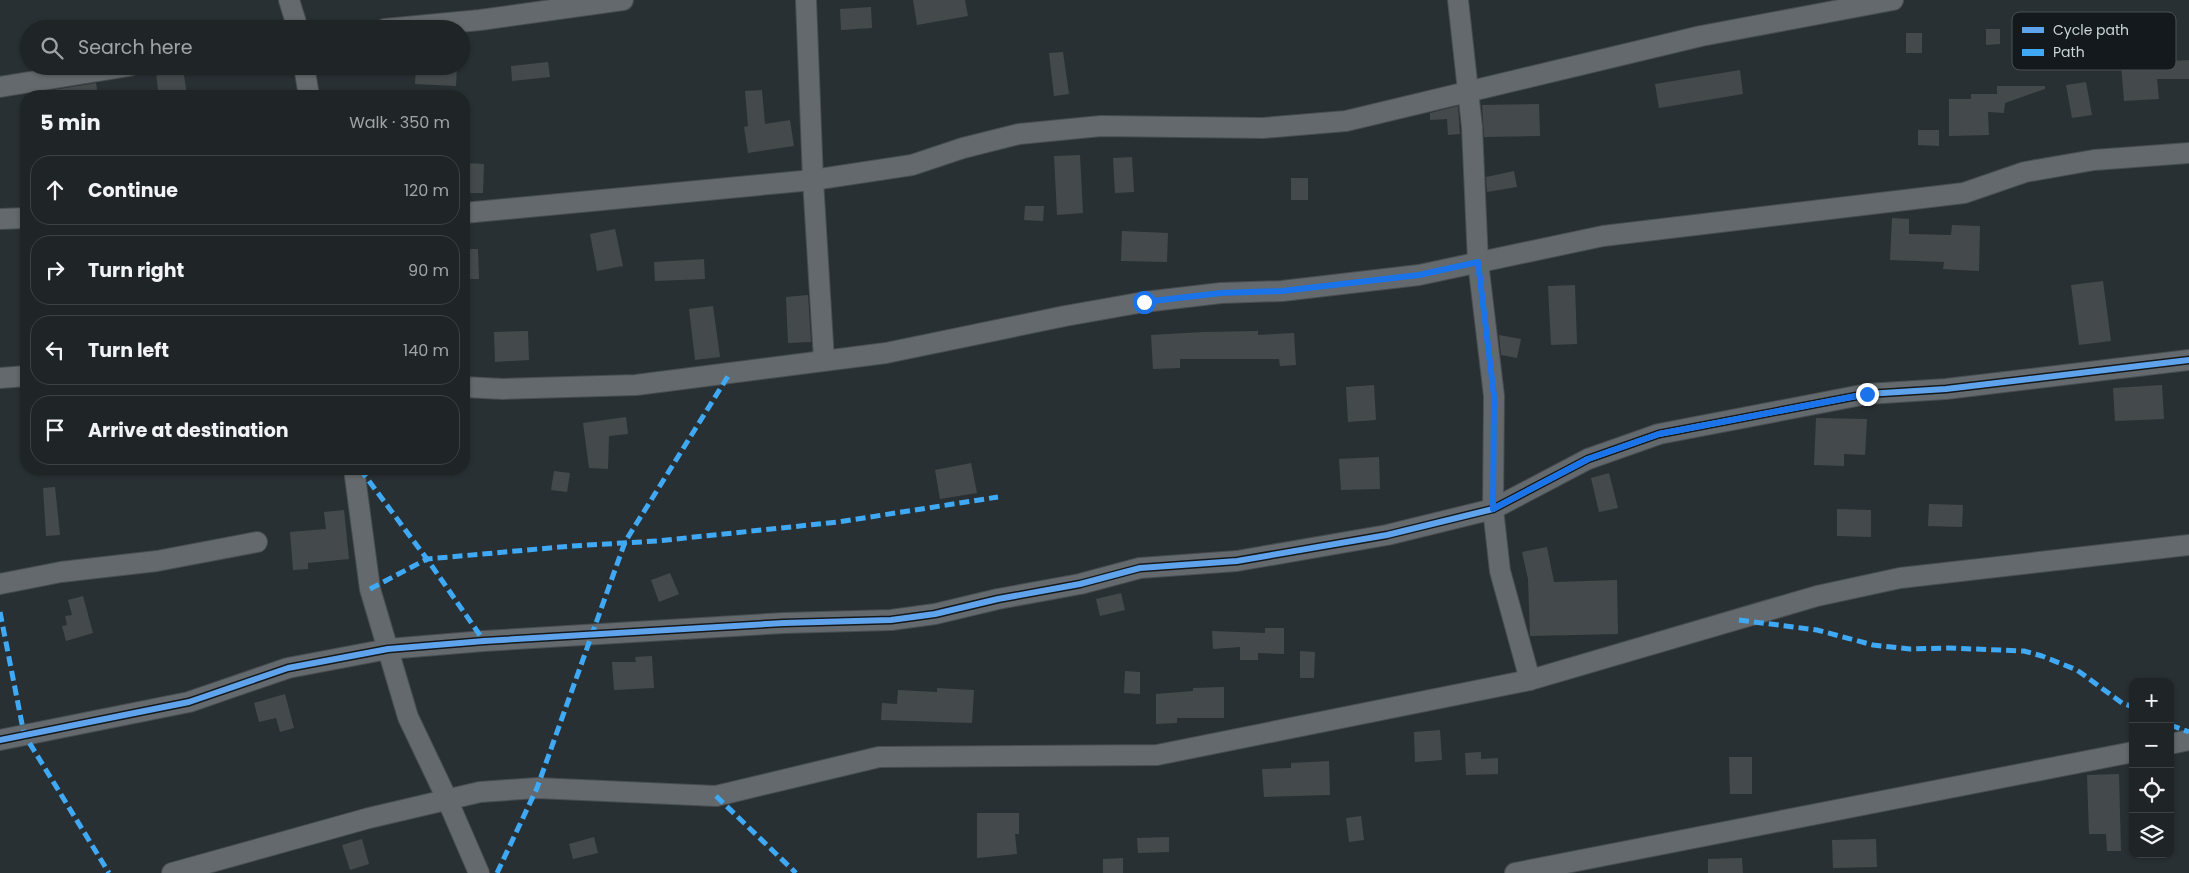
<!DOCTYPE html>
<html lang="en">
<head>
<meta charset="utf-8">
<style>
  :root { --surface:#1f2426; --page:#272c2e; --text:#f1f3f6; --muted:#a1a4a7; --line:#3c4143 }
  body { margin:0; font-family:Poppins,sans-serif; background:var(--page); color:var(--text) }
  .controls { position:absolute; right:15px; bottom:15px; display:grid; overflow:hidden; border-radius:10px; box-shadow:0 1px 4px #0004 }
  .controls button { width:45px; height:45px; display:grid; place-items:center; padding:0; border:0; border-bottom:1px solid var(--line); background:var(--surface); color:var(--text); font:25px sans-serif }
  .stop { position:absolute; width:15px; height:15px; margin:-11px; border:4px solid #1a73e8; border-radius:50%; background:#fff }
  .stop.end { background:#1a73e8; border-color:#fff; box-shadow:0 1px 5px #0008 }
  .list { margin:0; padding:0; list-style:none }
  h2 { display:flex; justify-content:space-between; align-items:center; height:65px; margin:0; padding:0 20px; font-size:21px }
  h2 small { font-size:16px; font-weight:400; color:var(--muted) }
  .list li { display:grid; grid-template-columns:32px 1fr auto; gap:15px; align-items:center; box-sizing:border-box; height:70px; margin:0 10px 10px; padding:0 10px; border:1px solid var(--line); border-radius:20px }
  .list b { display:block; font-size:19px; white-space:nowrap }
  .list em { font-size:16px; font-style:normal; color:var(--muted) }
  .icon { flex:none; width:28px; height:28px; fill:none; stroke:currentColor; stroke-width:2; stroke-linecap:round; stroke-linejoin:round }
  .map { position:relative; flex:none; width:2189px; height:873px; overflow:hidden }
  .search { position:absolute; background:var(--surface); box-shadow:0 1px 4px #0004; left:20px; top:20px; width:450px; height:55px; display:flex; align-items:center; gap:12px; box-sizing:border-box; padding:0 18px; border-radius:28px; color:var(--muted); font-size:19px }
  .panel { position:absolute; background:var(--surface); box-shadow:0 1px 4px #0004; left:20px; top:90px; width:450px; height:385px; border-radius:20px }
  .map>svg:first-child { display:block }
</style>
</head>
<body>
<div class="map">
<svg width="2189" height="873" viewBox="0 0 2189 873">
  <rect width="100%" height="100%" fill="#293033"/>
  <!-- building -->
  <g fill="#444a4c">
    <polygon points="913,0 965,0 968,16 917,25"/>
    <polygon points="871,7 872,28 841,30 840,9"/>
    <polygon points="1986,29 2000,29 2000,44 1986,45"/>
    <rect x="1906" y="33" width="16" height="20"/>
    <polygon points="1063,52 1069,94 1054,96 1049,53"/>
    <polygon points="2189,60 2189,79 2157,79 2159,99 2124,101 2121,64"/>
    <polygon points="548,62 550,77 512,81 511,66"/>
    <polygon points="416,66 457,66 456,86 415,84"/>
    <polygon points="183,68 187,96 163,96 162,91 158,91 156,71"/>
    <polygon points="1740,70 1743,94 1659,108 1655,84"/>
    <polygon points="2086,82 2092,115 2072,118 2066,85"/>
    <polygon points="96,83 98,96 54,96 53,90"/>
    <polygon points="1997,86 2045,86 2045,89 2005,103 2004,113 1988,112 1989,135 1949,136 1949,99 1971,99 1971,94 1997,94"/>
    <polygon points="762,90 765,124 790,120 794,146 748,153 744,127 748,126 745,91"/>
    <polygon points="1539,104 1540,136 1484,137 1482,105"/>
    <polygon points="1458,106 1460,134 1448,135 1447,119 1430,120 1430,113"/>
    <polygon points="1918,130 1939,130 1939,146 1918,145"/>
    <polygon points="1080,155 1083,213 1057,215 1054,156"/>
    <polygon points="1132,157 1134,192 1115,193 1113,158"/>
    <polygon points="464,163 484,164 483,193 464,193"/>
    <polygon points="1514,171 1517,187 1487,192 1486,177"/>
    <rect x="1291" y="178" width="17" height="22"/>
    <polygon points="1025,206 1044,206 1043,221 1024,220"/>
    <polygon points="1892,218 1909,219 1909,234 1951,235 1952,225 1980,226 1979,271 1943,269 1944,262 1890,260"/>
    <polygon points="615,229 623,266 597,271 590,234"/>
    <polygon points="1122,231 1168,233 1167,262 1121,261"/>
    <polygon points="464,249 478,249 479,279 464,279"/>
    <polygon points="704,259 705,279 655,281 654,262"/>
    <polygon points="2103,281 2111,341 2079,345 2071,285"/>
    <polygon points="1575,285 1577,344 1551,345 1548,286"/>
    <polygon points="808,295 811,342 788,343 786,297"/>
    <polygon points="713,306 720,357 695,360 689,309"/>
    <polygon points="528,331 529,360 495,362 494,332"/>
    <polygon points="1258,331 1258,335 1294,333 1296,365 1280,366 1279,359 1180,359 1180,368 1153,369 1151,335 1203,332"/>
    <polygon points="1499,335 1521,339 1517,358 1501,355"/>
    <polygon points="1374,385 1376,420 1348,422 1346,387"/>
    <polygon points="2162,385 2164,419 2115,421 2113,388"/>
    <polygon points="626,417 628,434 609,436 608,469 589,468 583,423"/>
    <polygon points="1816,418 1867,419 1865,455 1844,454 1844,466 1814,465"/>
    <polygon points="1379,457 1380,489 1341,490 1339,459"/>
    <polygon points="971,463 977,493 940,499 935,470"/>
    <polygon points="554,471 570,473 567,492 551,490"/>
    <polygon points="1609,473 1618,508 1599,512 1591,478"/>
    <polygon points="55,487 60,535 46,536 43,488"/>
    <polygon points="1929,504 1963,505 1962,527 1928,526"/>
    <polygon points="1837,509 1871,510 1871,537 1837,536"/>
    <polygon points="344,510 349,559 308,563 308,569 293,570 290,532 326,529 324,512"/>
    <polygon points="1547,547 1554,582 1617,580 1618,634 1530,636 1528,579 1522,552"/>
    <polygon points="670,573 679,594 659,602 651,580"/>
    <polygon points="1121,593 1125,610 1100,616 1096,599"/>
    <polygon points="83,596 93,633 66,641 62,626 67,625 65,616 72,615 68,600"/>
    <polygon points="1265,628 1284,628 1284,654 1258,653 1258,660 1240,660 1240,647 1213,649 1212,631 1265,633"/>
    <polygon points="1300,651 1315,652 1314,678 1300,678"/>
    <polygon points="652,656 654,688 614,690 612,662 636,662 635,657"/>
    <polygon points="1125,671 1140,672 1140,694 1124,693"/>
    <polygon points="1224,687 1224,718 1177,718 1177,723 1156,724 1156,694 1193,691 1193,688"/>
    <polygon points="937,688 974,690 972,723 881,720 882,703 897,704 898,690 937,692"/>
    <polygon points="285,694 294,728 280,732 276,718 259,722 254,703"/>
    <polygon points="1440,730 1442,760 1415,762 1414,732"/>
    <polygon points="1481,752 1481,759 1498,758 1498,774 1466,775 1465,753"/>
    <polygon points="1729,757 1752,757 1752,794 1730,794"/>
    <polygon points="1329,761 1330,795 1264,797 1262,769 1291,768 1291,763"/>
    <polygon points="2119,774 2121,851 2107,851 2106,834 2089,834 2087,775"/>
    <polygon points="977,813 1019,813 1019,834 1015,834 1017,854 977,858"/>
    <polygon points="1361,816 1364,840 1349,842 1346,818"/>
    <polygon points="594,837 598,853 573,859 569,844"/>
    <polygon points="1169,837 1169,852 1138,853 1137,838"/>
    <polygon points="362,839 369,864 350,870 342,845"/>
    <polygon points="1876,839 1877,867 1833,868 1832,840"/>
    <polygon points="1123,858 1123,873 1103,873 1103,859"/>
    <polygon points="1742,858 1743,873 1708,873 1708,859"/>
  </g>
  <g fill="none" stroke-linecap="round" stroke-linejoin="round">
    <!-- street casing -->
    <g stroke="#474d50" stroke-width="22">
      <g id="street">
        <polyline points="289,0 298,29"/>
        <polyline points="385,29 480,20 623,0"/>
        <polyline points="304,66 309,96"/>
        <polyline points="0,87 129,66"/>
        <polyline points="464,213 813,180 806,0"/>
        <polyline points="0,219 26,218"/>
        <polyline points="824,360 813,180 912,165 963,148 1019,134 1101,126 1263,128 1346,121 1701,36 1893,0"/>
        <polyline points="0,378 26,376"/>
        <polyline points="464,387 503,389 636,385 886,353 1065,316 1144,302 1221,293 1282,291 1419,275 1603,236 1964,193 2025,172 2094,160 2189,153"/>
        <polyline points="354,469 370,589 408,717 447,799 479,873"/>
        <polyline points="0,584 61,572 157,561 257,542"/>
        <polyline points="1530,680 1817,596 1900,578 2189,545"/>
        <polyline points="0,740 189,702 288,668 388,649 484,641 784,623 891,620 935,614 998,599 1080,584 1140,568 1237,561 1387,535 1493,509 1588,459 1659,434 1867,394 1946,389 2189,360"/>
        <polyline points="2170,744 2189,740"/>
        <polyline points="172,873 369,818 480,792 537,788 716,796 879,757 1157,755 1530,680 1500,571 1493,509 1494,396 1478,262 1472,127 1458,0"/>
        <polyline points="1515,873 2133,752"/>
      </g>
    </g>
    <!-- street -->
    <use href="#street" stroke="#63696c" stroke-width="20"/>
    <!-- quiet -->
    <g stroke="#3fa9f5" stroke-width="5" stroke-dasharray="10 5" stroke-linecap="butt">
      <polyline points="360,469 427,559 484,641"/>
      <polyline points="370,589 427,559 572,546 657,541 838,522 998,497"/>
      <polyline points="0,612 24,734 109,873"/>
      <polyline points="1739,620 1817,630 1873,645 1910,649 1948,648 2024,651 2042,656 2077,670 2122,703 2133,707"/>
      <polyline points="2170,725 2189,732"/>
      <polyline points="716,796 796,873"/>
      <polyline points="497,873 537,788 625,542 730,373"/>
    </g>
    <!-- cycleway casing -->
    <g stroke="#13191c" stroke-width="9">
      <polyline id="cycleway" points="0,740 189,702 288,668 388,649 484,641 784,623 891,620 935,614 998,599 1080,584 1140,568 1237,561 1387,535 1493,509 1588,459 1659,434 1867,394 1946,389 2189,360"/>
    </g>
    <!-- cycleway -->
    <use href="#cycleway" stroke="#60a3ed" stroke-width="6"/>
  </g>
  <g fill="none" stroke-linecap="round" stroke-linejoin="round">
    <!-- route -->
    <polyline stroke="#1a73e8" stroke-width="6" points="1144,302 1221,293 1282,291 1419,275 1478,262 1494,396 1493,509 1588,459 1659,434 1867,394"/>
  </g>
  <!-- legend -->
  <rect x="2012" y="12" width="164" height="58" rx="8" fill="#13191c" stroke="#4a5154" stroke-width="1"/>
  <rect x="2022" y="27" width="22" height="6" fill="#60a3ed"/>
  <rect x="2022" y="49" width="22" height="7" fill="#3fa9f5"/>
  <g font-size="14" fill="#cbd4d7">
    <text x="2053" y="35">Cycle path</text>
    <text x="2053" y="57">Path</text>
  </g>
</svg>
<div class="controls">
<button>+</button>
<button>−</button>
<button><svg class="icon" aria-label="locate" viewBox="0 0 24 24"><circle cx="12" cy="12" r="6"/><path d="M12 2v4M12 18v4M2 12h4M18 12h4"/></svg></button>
<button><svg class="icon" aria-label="layers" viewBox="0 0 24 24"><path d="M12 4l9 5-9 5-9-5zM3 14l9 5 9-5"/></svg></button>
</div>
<div class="stop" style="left:1144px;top:302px"></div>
<div class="stop end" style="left:1867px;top:394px"></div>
<div class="search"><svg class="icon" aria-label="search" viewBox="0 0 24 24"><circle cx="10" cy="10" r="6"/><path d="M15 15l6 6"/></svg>Search here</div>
<section class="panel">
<h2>5 min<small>Walk · 350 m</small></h2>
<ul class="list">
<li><svg class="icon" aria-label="ahead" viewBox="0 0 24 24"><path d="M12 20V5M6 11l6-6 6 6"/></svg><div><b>Continue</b></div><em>120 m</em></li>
<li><svg class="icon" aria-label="right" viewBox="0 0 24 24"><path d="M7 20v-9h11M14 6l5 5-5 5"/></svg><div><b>Turn right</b></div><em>90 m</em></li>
<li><svg class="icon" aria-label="left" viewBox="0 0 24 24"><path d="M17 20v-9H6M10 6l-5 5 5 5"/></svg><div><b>Turn left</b></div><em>140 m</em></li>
<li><svg class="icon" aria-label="arrive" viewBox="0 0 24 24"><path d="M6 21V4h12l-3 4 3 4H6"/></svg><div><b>Arrive at destination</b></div></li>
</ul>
</section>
</div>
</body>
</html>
